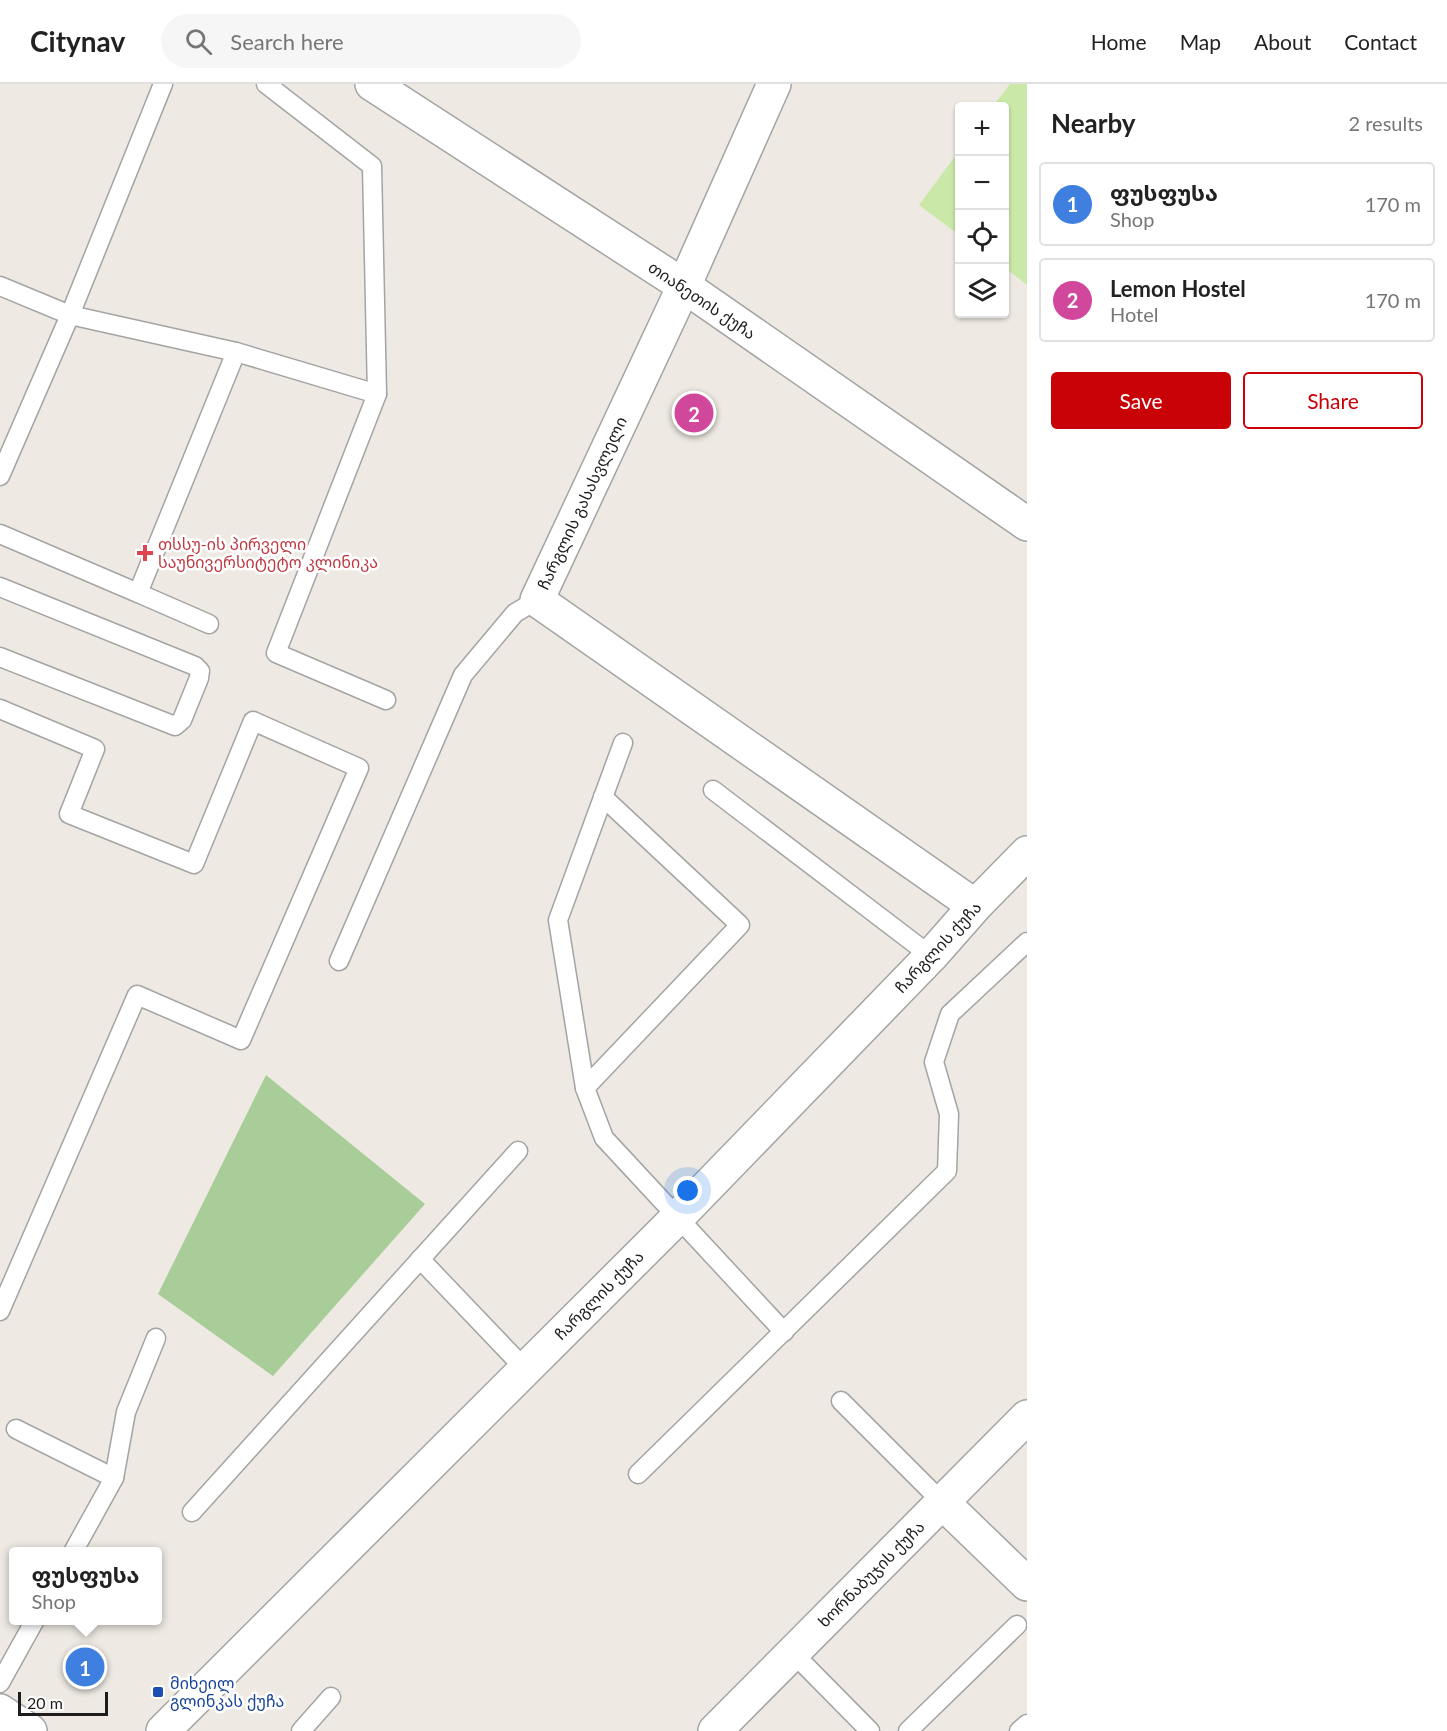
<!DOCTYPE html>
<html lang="en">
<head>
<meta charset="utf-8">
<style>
  :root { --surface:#fff; --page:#f6f6f6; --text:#222; --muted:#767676; --line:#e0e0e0; --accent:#c90208 }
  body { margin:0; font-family:Lato,"Noto Sans Georgian",sans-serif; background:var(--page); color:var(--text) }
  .controls { position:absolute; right:18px; top:18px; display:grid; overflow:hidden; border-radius:6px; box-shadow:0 2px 4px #0004 }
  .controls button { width:54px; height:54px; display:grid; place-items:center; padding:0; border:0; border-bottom:2px solid var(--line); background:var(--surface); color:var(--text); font:30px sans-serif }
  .scale { position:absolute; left:18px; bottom:15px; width:90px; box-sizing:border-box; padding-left:6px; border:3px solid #1d1d1d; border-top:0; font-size:16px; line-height:21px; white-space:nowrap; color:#1d1d1d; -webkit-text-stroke:4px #fff; paint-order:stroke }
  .you { position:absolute; left:688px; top:1107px; width:21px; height:21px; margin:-15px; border:4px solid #fff; border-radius:50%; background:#1a73e8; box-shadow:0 0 0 9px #1a73e833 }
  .badge { display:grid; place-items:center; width:39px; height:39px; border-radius:50%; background:var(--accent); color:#fff; font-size:20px; font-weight:700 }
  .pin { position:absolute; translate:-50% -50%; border:3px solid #fff; box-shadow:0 2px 6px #0006 }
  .popup { position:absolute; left:9px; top:1463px; width:153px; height:78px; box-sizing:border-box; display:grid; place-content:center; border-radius:6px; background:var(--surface); filter:drop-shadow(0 2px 4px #0005); font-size:20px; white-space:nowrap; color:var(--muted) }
  .popup b { font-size:22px; color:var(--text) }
  .popup::after { content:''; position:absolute; left:50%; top:100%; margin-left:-12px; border:12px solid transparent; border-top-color:var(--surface) }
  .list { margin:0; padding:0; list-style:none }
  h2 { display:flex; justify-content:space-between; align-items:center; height:78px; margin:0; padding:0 24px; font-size:26px }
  h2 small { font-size:20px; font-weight:400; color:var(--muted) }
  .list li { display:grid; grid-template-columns:39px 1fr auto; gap:18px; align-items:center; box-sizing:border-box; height:84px; margin:0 12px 12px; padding:0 12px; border:2px solid var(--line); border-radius:6px }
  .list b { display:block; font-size:22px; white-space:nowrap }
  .list p { margin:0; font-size:20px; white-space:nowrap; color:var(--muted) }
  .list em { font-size:20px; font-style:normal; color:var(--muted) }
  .actions { display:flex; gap:12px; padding:18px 24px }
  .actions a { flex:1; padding:14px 0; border:2px solid var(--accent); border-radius:6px; text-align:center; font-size:21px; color:var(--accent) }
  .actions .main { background:var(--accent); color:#fff }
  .icon { flex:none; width:33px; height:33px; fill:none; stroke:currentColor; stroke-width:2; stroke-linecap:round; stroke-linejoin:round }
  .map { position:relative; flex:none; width:1027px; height:1647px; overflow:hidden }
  header { display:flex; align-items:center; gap:36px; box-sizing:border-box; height:84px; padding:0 30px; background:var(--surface); border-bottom:2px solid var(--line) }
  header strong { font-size:28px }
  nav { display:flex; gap:33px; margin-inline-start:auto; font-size:21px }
  .search { width:420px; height:54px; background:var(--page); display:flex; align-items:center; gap:15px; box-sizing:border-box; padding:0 21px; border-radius:33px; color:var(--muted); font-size:22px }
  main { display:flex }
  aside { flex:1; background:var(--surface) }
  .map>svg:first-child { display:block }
</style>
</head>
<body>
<header>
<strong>Citynav</strong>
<div class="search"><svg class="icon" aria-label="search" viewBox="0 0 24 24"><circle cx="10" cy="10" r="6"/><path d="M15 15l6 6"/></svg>Search here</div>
<nav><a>Home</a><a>Map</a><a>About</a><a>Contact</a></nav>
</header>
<main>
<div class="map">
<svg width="1027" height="1647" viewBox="0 0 1027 1647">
  <rect width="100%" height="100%" fill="#eeeae3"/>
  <!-- grass -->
  <g fill="#cae9a9">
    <polygon points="1010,0 1027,0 1027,201 1005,184 1004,22 993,22"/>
    <polygon points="959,67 959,151 919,121"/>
  </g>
  <!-- forest -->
  <polygon fill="#a9cd98" points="266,991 425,1120 273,1292 158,1210"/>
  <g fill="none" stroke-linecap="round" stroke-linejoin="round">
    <!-- service casing -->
    <g stroke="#a4a4a4" stroke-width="21">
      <g id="service">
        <polyline points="266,0 372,82 377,310"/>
        <polyline points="0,202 70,231 236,268"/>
        <polyline points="0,392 70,231 163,0"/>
        <polyline points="0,450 138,509 236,268 377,310 276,569 386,616"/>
        <polyline points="0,503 195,582 200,587 199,594 182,636 175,642 0,573"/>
        <polyline points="138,509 209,540"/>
        <polyline points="0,625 95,665 69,730 194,780 253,637 359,684 241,956 137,911 0,1227"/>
        <polyline points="623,659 558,836 585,1004 604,1054 784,1248"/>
        <polyline points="713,706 931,872"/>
        <polyline points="339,877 463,591 515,529 537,516"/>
        <polyline points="585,1004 740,841 603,713"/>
        <polyline points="420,1175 525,1285"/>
        <polyline points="841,1317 943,1419"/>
        <polyline points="16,1345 114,1394 73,1468"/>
        <polyline points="638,1390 947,1087 949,1030 934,978 950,930 1027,858"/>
        <polyline points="114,1394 126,1328 156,1254"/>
        <polyline points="192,1428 518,1067"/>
        <polyline points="793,1569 870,1647"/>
        <polyline points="0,1599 35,1536"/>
        <polyline points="301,1647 331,1613"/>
        <polyline points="908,1647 1017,1541"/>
        <polyline points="1019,1647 1027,1640"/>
      </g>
    </g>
    <!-- minor casing -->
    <g stroke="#a4a4a4" stroke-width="36">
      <g id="minor">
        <polyline points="774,0 684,202 537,516 975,822"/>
        <polyline points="943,1419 1027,1500"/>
        <polyline points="715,1647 1027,1333"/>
      </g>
    </g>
    <!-- tertiary casing -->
    <g stroke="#a4a4a4" stroke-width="36">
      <g id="tertiary">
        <polyline points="372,0 684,202 1027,440"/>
        <polyline points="0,1627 30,1647"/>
        <polyline points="163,1647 677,1134 931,872 975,822 1027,769"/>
      </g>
    </g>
    <!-- service -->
    <use href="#service" stroke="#fff" stroke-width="18"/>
    <!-- minor -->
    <use href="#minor" stroke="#fff" stroke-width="33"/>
    <!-- tertiary -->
    <use href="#tertiary" stroke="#fff" stroke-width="33"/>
  </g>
  <!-- markers -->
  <path fill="#e0444e" stroke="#fff" stroke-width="2" d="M142 460h6v6h6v6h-6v6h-6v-6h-6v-6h6z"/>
  <rect fill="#1a4fb4" stroke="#fff" stroke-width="2" x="152" y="1602" width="12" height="12" rx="3"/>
  <g text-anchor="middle" stroke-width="5" stroke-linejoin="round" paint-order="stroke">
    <!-- street labels -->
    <g font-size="16" fill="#1d1d1d" stroke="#fff">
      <text transform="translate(702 216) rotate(34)" y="6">თიანეთის ქუჩა</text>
      <text transform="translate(582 419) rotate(-65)" y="6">ჩარგლის გასასვლელი</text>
      <text transform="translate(938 863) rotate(-47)" y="6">ჩარგლის ქუჩა</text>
      <text transform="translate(599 1211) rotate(-45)" y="6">ჩარგლის ქუჩა</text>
      <text transform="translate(871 1490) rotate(-45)" y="6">ხორნაბუჯის ქუჩა</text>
    </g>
    <!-- health labels -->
    <g font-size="16" fill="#be3a42" stroke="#fff" text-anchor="start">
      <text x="158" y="466">თსსუ-ის პირველი<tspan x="158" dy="18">საუნივერსიტეტო კლინიკა</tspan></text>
    </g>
    <!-- transit labels -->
    <g font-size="16" fill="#164399" stroke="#fff" text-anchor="start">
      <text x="170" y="1605">მიხეილ<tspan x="170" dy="18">გლინკას ქუჩა</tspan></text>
    </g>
  </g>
</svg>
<div class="controls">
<button>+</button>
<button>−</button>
<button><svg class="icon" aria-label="locate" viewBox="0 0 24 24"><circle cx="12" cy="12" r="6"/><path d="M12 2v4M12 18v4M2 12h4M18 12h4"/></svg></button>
<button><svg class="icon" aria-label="layers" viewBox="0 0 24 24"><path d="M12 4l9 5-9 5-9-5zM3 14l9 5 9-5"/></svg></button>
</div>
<div class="scale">20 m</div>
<div class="you"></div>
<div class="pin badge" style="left:85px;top:1583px;background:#3f7fe0">1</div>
<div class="popup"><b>ფუსფუსა</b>Shop</div>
<div class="pin badge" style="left:694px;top:329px;background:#d1479c">2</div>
</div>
<aside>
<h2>Nearby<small>2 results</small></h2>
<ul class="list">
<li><span class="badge" style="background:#3f7fe0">1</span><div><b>ფუსფუსა</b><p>Shop</p></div><em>170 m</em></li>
<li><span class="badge" style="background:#d1479c">2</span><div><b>Lemon Hostel</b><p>Hotel</p></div><em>170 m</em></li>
</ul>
<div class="actions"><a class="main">Save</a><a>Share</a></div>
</aside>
</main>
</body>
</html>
